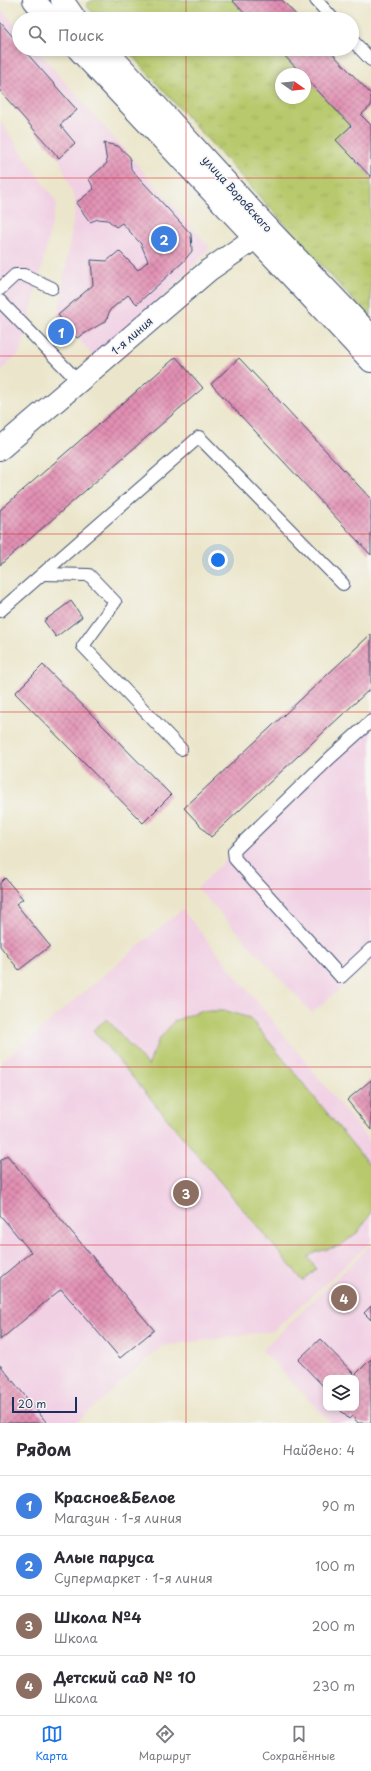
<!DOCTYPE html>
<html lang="ru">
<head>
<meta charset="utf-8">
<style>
  :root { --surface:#fff; --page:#f7f7f7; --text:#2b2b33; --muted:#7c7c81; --line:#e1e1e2; --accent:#1a73e8 }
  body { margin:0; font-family:"Playpen Sans",sans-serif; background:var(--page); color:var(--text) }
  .controls { position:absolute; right:12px; bottom:12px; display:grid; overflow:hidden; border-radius:8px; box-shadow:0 2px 6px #0003 }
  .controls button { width:36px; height:36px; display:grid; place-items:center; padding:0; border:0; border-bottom:1px solid var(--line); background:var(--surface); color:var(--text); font:20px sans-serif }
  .compass { position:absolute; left:275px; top:68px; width:36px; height:36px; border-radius:50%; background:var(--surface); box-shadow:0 2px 6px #0003; rotate:104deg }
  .scale { position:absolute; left:12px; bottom:10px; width:65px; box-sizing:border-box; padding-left:4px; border:2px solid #1b2f5e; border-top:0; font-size:11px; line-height:14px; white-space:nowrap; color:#1b2f5e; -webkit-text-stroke:3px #f6f6f2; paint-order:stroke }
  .you { position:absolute; left:218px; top:560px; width:14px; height:14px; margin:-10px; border:3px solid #fff; border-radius:50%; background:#1a73e8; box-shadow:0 0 0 6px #1a73e833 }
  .badge { display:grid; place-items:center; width:26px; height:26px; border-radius:50%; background:var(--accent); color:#fff; font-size:13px; font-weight:700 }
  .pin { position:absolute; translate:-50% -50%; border:2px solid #fff; box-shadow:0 1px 4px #0006 }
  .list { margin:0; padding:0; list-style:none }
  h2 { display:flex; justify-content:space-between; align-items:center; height:52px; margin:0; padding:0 16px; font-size:17px }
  h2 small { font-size:13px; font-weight:400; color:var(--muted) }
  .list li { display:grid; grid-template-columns:26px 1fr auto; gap:12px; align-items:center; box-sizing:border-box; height:60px; padding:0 16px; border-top:1px solid var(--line) }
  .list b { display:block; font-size:15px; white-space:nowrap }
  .list p { margin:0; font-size:13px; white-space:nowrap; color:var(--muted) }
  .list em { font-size:13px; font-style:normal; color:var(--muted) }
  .icon { flex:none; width:22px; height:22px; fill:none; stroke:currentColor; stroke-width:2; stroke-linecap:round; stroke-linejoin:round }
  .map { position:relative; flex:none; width:371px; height:1423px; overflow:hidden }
  .search { position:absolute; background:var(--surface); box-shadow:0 2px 6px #0003; left:12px; right:12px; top:12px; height:44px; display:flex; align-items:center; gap:10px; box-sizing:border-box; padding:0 14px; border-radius:22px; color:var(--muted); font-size:15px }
  .sheet { height:292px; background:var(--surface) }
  nav { display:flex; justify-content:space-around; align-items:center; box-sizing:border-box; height:56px; border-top:1px solid var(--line); background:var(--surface); font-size:11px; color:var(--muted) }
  nav a { display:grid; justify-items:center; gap:2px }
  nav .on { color:var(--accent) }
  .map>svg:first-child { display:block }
</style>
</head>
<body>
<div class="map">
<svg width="371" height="1423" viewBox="0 0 371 1423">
  <defs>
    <pattern id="grass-tufts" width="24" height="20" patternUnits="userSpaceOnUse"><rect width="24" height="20" fill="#b7c96c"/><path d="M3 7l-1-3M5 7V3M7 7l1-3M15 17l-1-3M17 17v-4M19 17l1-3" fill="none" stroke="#9dad60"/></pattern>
    <pattern id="building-cross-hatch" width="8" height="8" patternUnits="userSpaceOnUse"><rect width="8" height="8" fill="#e28fb2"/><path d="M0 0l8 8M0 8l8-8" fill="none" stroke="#b67594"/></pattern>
  </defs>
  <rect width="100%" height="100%" fill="#f6f6f2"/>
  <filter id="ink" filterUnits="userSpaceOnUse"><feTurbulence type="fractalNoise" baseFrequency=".025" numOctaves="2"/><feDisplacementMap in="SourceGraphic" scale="8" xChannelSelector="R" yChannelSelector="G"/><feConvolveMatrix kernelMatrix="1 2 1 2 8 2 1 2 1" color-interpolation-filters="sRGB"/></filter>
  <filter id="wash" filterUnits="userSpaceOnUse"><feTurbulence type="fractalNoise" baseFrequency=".012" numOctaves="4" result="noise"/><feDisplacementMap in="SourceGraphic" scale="16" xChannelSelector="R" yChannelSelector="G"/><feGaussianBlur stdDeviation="0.9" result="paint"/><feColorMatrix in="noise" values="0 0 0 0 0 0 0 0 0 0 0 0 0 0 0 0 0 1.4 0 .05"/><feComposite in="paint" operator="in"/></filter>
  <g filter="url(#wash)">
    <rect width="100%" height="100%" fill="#ebe6cb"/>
    <!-- built -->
    <g fill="#f1d0e4" fill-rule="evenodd">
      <polygon points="0,8 19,30 19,49 36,49 210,248 100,364 58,315 76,203 59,158 0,91"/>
      <polygon points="0,121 57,203 21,352 0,371"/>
      <polygon points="371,716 371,962 312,1013 197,888"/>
      <polygon points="182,909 371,1143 371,1242 273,1331 162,1346 76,1423 0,1423 0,1063"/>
      <path d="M371,1245V1423H331L262,1350ZM326,1378H356V1408H326Z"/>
    </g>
    <!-- grass -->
    <g fill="url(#grass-tufts)" stroke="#697c65">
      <polygon points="92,0 232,0 250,19 99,19 86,5"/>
      <polygon points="126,49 278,49 302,74 281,74 281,98 305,98 305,77 350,125 336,140 371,177 371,320"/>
    </g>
    <!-- pitch -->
    <polygon fill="#b7c96c" stroke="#697c65" points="200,1011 227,1011 250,1018 371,1167 371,1213 358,1232 340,1246 316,1252 308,1257 316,1269 303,1281 93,1030 107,1019 148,1066 158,1041 174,1021"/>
    <g id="blocks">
      <!-- building -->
      <g fill="url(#building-cross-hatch)">
        <polygon points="232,0 282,0 300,19 250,19"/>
        <polygon points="0,22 19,44 19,49 23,49 77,110 60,125 75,143 59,158 0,91"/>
        <polygon points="278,49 328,49 371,94 371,106 361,115 371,125 371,177 336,140 351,126 305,77 305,74 302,74"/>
        <polygon points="104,143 118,146 130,157 131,169 191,234 192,251 183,262 137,304 128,295 110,310 106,321 77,338 58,315 93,285 91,260 107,261 119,251 138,270 148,261 141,244 122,223 116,227 108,220 98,219 90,222 76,203 94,189 89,179 107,163"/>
        <polygon points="176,357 203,388 0,565 0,510"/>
        <polygon points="239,358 371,499 371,555 211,384"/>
        <polygon points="71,601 82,617 56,637 44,621"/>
        <polygon points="371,634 371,688 211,837 184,808"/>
        <polygon points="43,665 171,795 143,823 15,693"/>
        <polygon points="5,878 23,899 16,904 50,946 19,970 0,946 0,883"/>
        <polygon points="371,1080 371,1130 347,1100"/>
        <polygon points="7,1155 154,1330 120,1358 61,1289 0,1340 0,1278 31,1252 0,1215 0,1161"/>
        <polygon points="371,1306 371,1320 364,1313"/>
        <polygon points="320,1339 355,1375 371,1359 371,1423 358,1423 352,1416 349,1419 338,1408 356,1408 356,1378 326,1378 326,1389 298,1360"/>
        <polygon points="0,1365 47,1423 0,1423"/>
      </g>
    </g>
  </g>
  <g filter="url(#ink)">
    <use href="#blocks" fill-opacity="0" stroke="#3a4a6e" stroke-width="1"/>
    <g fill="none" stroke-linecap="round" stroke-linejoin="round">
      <!-- lane casing -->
      <g stroke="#3a4a6e" stroke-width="14">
        <g id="lane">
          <polyline points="316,0 333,19"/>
          <polyline points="352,40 371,60"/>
          <polyline points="0,289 15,275 24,275 52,288"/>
          <polyline points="0,301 79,382"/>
          <polyline points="43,574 89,575 115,602 83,646 181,749"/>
          <polyline points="0,611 199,437 343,584"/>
          <polyline points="371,721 330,758 234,851 235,859 341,977 371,949"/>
        </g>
      </g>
      <!-- street casing -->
      <g stroke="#3a4a6e" stroke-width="24">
        <polyline id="street" points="0,449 209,270 255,238 267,227"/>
      </g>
      <!-- secondary casing -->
      <g stroke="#3a4a6e" stroke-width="24">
        <g id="secondary">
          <polyline points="34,0 50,19"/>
          <polyline points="62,0 75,19"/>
          <polyline points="78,49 371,361"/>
          <polyline points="105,49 267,227 371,336"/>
        </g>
      </g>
      <!-- lane -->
      <use href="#lane" stroke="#fff" stroke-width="12"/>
      <!-- street -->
      <use href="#street" stroke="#fff" stroke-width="22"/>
      <!-- secondary -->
      <use href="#secondary" stroke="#fff" stroke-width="22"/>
    </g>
  </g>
  <!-- grid -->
  <path fill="none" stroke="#d62828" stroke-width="1" stroke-opacity="0.55" d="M186,0V19M186,49V1423M0,178H371M0,356H371M0,534H371M0,712H371M0,889H371M0,1067H371M0,1245H371"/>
  <g text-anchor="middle" stroke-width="3.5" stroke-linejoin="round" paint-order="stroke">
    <!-- street labels -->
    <g font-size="11" fill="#1b2f5e" stroke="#f6f6f2">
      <text transform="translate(237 194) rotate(48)" y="4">улица Воровского</text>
      <text transform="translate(132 336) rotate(-41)" y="4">1-я линия</text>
    </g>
  </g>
</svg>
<div class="controls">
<button><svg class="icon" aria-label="layers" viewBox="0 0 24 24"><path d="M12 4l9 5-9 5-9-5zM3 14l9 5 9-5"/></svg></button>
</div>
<svg class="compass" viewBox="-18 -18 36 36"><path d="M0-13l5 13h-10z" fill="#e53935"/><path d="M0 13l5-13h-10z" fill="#7c7c81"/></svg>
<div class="scale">20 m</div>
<div class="you"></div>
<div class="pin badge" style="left:61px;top:332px;background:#3f7fe0">1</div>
<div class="pin badge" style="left:164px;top:239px;background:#3f7fe0">2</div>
<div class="pin badge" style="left:186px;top:1193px;background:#8d6e63">3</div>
<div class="pin badge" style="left:344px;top:1298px;background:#8d6e63">4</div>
<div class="search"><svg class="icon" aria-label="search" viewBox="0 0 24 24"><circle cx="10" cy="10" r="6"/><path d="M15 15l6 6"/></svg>Поиск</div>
</div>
<section class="sheet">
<h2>Рядом<small>Найдено: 4</small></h2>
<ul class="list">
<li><span class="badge" style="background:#3f7fe0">1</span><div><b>Красное&amp;Белое</b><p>Магазин · 1-я линия</p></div><em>90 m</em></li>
<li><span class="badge" style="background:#3f7fe0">2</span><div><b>Алые паруса</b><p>Супермаркет · 1-я линия</p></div><em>100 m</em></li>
<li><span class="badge" style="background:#8d6e63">3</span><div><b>Школа №4</b><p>Школа</p></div><em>200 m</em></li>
<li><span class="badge" style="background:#8d6e63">4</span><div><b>Детский сад № 10</b><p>Школа</p></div><em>230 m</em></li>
</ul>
</section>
<nav>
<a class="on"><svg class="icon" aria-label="map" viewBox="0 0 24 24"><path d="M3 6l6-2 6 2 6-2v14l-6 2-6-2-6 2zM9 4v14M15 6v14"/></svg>Карта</a>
<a><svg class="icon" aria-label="directions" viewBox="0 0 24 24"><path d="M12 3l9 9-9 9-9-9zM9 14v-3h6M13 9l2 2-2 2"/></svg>Маршрут</a>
<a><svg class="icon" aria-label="saved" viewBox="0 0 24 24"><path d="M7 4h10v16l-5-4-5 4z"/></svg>Сохранённые</a>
</nav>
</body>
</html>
